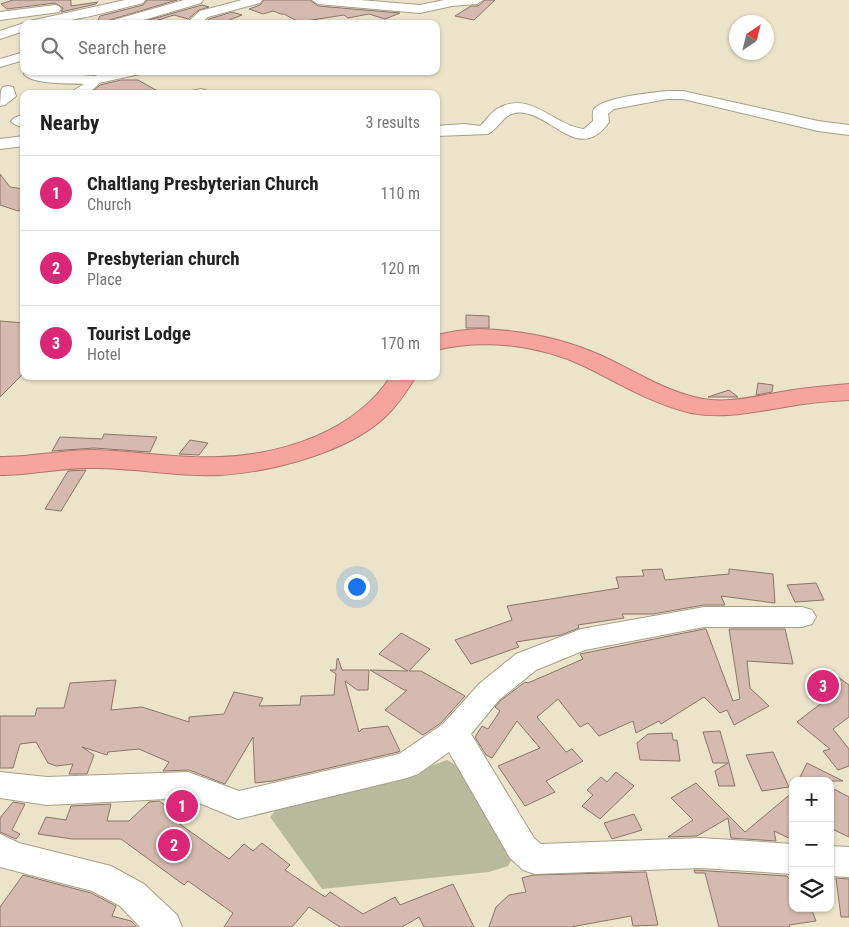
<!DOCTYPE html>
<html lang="en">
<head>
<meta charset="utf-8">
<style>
  :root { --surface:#fff; --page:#f2f2f2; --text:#222; --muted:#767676; --line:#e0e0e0; --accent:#db2777 }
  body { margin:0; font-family:"Roboto Condensed",sans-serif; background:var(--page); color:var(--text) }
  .controls { position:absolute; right:15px; bottom:15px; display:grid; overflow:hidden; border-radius:10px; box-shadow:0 1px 4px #0004 }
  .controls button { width:45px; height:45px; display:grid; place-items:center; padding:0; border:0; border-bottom:1px solid var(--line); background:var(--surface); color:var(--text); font:25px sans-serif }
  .compass { position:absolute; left:729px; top:15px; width:45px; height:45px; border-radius:50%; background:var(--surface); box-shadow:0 1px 4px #0004; rotate:35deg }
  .you { position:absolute; left:356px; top:586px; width:18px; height:18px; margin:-12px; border:4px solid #fff; border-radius:50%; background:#1a73e8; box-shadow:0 0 0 8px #1a73e833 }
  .badge { display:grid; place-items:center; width:32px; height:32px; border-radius:50%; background:var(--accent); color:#fff; font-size:16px; font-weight:700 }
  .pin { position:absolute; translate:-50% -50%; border:2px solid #fff; box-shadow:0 1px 5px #0006 }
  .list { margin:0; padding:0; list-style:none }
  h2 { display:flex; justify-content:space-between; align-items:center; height:65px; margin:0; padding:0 20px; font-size:21px }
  h2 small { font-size:16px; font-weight:400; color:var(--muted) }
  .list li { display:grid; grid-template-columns:32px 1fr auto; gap:15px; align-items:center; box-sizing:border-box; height:75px; padding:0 20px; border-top:1px solid var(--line) }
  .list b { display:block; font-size:19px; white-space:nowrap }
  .list p { margin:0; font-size:16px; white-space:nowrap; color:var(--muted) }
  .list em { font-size:16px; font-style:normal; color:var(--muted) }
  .icon { flex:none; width:28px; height:28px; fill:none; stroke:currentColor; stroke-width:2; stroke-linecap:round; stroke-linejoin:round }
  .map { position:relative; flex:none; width:849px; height:927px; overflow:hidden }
  .search { position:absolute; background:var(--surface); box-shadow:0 1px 4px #0004; left:20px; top:20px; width:420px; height:55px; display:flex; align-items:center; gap:12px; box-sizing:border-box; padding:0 18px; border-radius:10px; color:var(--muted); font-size:19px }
  .panel { position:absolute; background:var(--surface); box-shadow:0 1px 4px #0004; left:20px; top:90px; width:420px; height:290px; border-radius:10px }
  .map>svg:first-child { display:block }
</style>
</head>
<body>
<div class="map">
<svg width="849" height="927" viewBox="0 0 849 927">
  <rect width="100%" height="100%" fill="#ece4ca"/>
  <!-- green -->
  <polygon fill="#b7ba9d" points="447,760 459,767 514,856 508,866 489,872 322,889 270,817 284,800 414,772"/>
  <!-- building -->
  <g fill="#d5baaf" stroke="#8c7368">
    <polygon points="13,0 71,0 71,6 98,2 96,4 61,12 63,8 55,3 7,9 1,4"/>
    <polygon points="147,0 177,0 96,24 100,16 143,5"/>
    <polygon points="264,0 310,0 318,6 400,13 385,19 369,14 348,18 344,15 299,22 284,14 281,14 273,11 263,14 249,9 260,5"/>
    <polygon points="485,0 495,0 474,20 455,16 471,6 478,6"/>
    <polygon points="202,5 209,7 199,10 188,19 174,15 149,23 145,21"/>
    <polygon points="232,12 242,15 219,24 203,24 209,19"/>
    <polygon points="121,80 138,80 163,94 89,94 100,85"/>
    <polygon points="0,174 10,187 24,189 24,208 18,211 0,205"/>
    <polygon points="466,315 489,316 489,328 466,328"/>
    <polygon points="0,321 24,323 24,373 0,397"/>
    <polygon points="758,383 773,385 772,392 756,395"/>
    <polygon points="729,390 738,397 708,397"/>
    <polygon points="104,434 157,437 150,452 94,448 52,451 60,437 102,439"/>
    <polygon points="190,440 208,443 199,455 179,454"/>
    <polygon points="86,470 61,511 45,509 68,471"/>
    <polygon points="662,569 665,580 729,574 729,569 773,574 775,603 721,596 725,605 704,605 653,614 622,614 624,618 578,625 579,628 561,635 516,642 519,647 471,664 455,640 512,620 507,606 619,588 616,577 644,576 642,570"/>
    <polygon points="816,583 824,600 795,602 787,585"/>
    <polygon points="704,629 706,629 733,701 740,699 729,629 785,629 793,664 747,661 750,688 769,706 734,725 727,710 720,713 704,697 661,724 659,721 636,733 633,721 599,736 588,723 580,727 558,699 537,717 566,752 572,749 583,761 546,781 555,792 525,806 498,766 540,748 517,721 492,758 486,755 475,737 482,726 488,729 500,711 495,707 500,701 525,682 528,683 583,659 580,654"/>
    <polygon points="401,633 430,649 409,671 421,671 465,696 441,723 423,735 385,710 407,690 404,690 370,670 408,671 379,654"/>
    <polygon points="338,658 342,670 369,670 368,690 357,690 345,681 359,732 362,729 388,726 400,751 398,752 273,781 255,783 253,737 225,784 189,770 163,771 169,762 139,749 108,752 107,755 82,747 94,755 87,774 69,774 73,764 56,766 48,763 36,742 20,744 13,768 0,768 0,716 35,716 37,708 64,708 70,683 116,680 111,710 142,707 189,722 189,717 224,714 234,692 263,698 259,706 300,705 301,696 334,695 336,674 330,670 336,670 337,659"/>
    <polygon points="827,669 849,685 849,717 833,729 849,749 849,766 838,770 823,751 830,749 797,722 832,695 812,680"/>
    <polygon points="720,731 729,763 735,786 719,786 715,771 728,763 713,763 703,732"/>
    <polygon points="672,733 673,740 677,740 680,761 640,760 637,743 648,734"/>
    <polygon points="773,752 789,787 762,791 746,755"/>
    <polygon points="807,763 843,781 798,781"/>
    <polygon points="616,772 634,786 600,819 582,806 593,795 587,790 601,777 607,782"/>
    <polygon points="696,783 745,832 793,792 793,840 774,831 776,841 731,838 728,818 697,836 668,837 693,820 671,798"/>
    <polygon points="830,787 849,797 849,837 830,828"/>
    <polygon points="159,801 172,810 167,815 229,859 244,844 253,851 262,843 290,865 285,870 325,897 330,892 363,914 395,897 400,905 453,884 474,927 424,927 419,917 402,927 340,927 309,907 292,927 224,927 233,913 188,881 184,885 121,839 72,839 38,834 46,817 66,820 71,806 111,804 107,821 129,821 149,802"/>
    <polygon points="13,802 25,804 12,830 20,834 16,839 0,832 0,818"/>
    <polygon points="634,814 642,830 612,839 604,823"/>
    <polygon points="694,870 787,876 789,879 793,878 793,910 811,908 816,921 789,925 790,927 719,927 705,873 695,873"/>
    <polygon points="646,872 658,925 633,926 631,916 571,927 489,927 496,907 509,895 526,892 522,878 533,875"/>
    <polygon points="23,875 91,893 116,906 112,916 131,921 137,927 0,927 0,907"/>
    <polygon points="836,878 849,879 849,917 841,917"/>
  </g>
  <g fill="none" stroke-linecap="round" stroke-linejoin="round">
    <!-- minor casing -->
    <g stroke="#a69f87" stroke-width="2">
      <g id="minor">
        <path d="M125,0H145L143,3C107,12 67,24 29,24L30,21Z"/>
        <polygon points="184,0 203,0 201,3 130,24 109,24 110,21"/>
        <polygon points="242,0 262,0 260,3 208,17 200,24 189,24 188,22 200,11"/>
        <polygon points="312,0 360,0 420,5 444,0 483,0 477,4 452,6 420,13 318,4"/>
        <polygon points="55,5 59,6 61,9 59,12 0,20 0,12"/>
        <polygon points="24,23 26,24 24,24 24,31 0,39 0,31"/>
        <polygon points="24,52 24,60 0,67 0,59"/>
        <path d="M26,71L94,76L115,71H142L140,74L99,83C91,95 81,94 68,94L84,84C70,83 33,85 24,74Z"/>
        <polygon points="8,86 13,87 16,96 5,105 0,106 1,90 3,87"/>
        <polygon points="201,89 206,90 208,93 189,94 191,91"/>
        <path d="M667,91H683L818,121L849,125V135L818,131L683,99H667L614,109L608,114L609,122C578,167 548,107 515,113C503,115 499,128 488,134L436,136V126L465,124L480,126C486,121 490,113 497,109C530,89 554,126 584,129L593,121C593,117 592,113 594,109C605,97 650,93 667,91Z"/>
        <polygon points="24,114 24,128 14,124 11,121 14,118"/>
        <polygon points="24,136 24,146 0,149 0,139"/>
        <polygon points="704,607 802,607 812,610 816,617 812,624 802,627 704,627 585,650 536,670 499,700 471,734 534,838 541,844 701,838 793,844 793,874 701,868 535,874 523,870 510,858 449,752 418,774 407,778 238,819 187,798 47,805 0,798 0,772 47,777 188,772 239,791 399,754 443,724 479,684 516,654 581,629"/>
        <polygon points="0,834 19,843 111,866 144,884 177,915 182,927 140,927 120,906 92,891 0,867"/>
        <polygon points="830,846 849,847 849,877 830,876"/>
      </g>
    </g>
    <!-- highway casing -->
    <g stroke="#ad756e" stroke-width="2">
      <g id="highway">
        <path d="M478,329C520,330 562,338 600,355C631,369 661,389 694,397C723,405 752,397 781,392C803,388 826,386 849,384V400C828,401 806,403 785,407C753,412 724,419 691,413C652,404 619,383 584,366C538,345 485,338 436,350V335L457,331Z"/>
        <path d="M391,376H416C407,391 397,406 384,418C346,453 270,472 220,475C179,477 137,468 95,468C63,467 32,475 0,475V457C32,457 63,450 94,450C136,451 178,459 219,457C283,455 356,431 391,376Z"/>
      </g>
    </g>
    <!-- minor -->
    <use href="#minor" fill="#fff" fill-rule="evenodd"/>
    <!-- highway -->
    <use href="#highway" fill="#f8a49e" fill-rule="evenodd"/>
  </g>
</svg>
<div class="controls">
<button>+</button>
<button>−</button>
<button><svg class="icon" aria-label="layers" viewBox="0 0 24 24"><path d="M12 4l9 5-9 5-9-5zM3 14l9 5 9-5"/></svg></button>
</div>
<svg class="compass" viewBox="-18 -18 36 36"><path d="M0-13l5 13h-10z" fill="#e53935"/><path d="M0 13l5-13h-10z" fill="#767676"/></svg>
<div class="you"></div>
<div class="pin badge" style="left:182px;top:806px">1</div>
<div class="pin badge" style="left:174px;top:845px">2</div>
<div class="pin badge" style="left:823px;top:686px">3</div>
<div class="search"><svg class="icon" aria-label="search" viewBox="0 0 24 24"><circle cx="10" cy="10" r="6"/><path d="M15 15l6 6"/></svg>Search here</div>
<section class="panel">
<h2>Nearby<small>3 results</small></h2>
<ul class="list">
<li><span class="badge">1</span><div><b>Chaltlang Presbyterian Church</b><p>Church</p></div><em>110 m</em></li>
<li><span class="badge">2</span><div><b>Presbyterian church</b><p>Place</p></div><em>120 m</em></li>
<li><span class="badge">3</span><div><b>Tourist Lodge</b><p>Hotel</p></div><em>170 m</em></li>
</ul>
</section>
</div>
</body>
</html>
